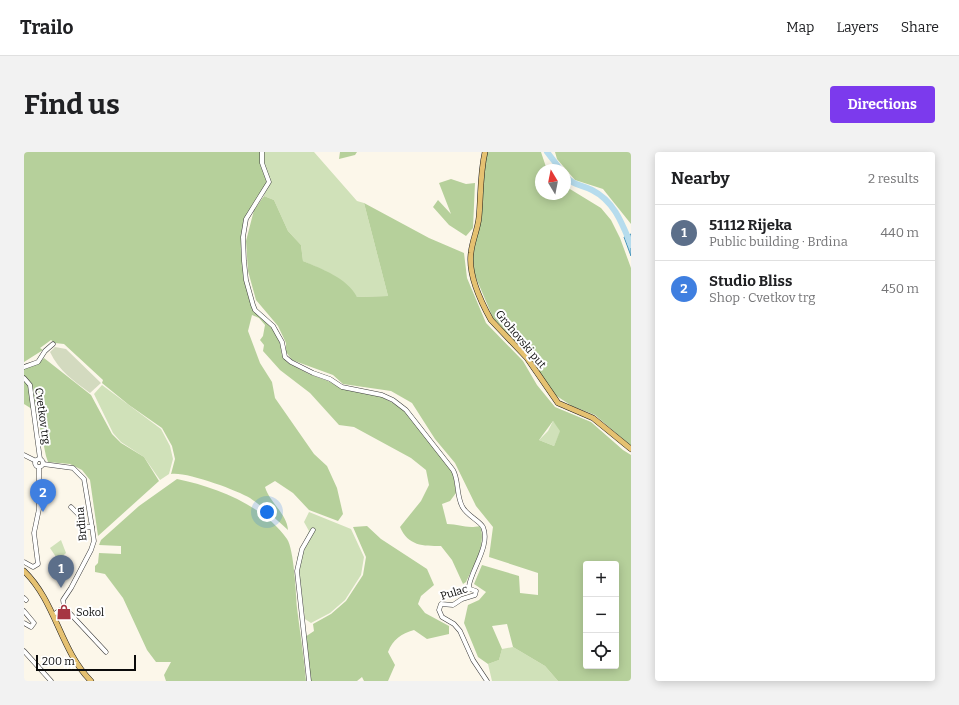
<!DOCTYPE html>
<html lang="en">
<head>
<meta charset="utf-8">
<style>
  :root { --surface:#fff; --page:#f2f2f2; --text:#202124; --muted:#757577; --line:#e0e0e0; --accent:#7c3aed }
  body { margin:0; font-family:Bitter,serif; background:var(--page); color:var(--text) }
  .controls { position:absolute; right:12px; bottom:12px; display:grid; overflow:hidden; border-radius:4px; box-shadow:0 2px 10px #0003 }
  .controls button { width:36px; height:36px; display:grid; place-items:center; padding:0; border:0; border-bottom:1px solid var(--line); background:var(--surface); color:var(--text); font:20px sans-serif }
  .compass { position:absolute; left:511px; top:12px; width:36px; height:36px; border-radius:50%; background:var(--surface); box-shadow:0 2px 10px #0003; rotate:350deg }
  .scale { position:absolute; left:12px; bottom:10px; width:100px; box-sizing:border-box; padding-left:4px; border:2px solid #0a0a0a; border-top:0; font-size:11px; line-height:14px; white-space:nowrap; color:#0a0a0a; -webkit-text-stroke:3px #fff; paint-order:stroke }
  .you { position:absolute; left:243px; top:360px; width:14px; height:14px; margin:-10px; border:3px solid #fff; border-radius:50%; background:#1a73e8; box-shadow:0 0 0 6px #1a73e833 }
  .badge { display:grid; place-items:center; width:26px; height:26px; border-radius:50%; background:var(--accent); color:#fff; font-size:13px; font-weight:700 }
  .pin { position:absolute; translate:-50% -33px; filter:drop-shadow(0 1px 2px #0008) }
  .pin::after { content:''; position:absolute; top:21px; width:14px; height:12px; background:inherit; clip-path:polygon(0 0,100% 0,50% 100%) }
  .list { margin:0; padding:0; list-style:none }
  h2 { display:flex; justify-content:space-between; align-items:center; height:52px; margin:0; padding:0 16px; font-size:17px }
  h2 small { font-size:13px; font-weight:400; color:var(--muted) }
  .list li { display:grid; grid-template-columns:26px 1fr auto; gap:12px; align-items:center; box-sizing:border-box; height:56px; padding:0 16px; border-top:1px solid var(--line) }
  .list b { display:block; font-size:15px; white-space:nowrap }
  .list p { margin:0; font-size:13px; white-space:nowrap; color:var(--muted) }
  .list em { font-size:13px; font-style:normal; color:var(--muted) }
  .icon { flex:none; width:22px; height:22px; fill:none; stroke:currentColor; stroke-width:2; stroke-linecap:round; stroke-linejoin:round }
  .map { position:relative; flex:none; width:607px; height:529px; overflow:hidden; border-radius:4px }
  header { display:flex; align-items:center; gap:24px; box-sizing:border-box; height:56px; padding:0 20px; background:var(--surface); border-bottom:1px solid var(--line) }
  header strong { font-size:19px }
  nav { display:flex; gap:22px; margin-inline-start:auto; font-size:14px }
  .intro { display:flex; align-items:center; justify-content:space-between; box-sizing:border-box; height:96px; padding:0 24px }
  h1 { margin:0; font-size:28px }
  .button { padding:10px 18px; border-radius:4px; background:var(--accent); color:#fff; font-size:14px; font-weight:700 }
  main { display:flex; gap:24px; padding:0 24px }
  aside { flex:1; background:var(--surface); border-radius:4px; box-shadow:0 2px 10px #0003 }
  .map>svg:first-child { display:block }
</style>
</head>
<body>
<header>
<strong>Trailo</strong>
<nav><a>Map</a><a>Layers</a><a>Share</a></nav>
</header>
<div class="intro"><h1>Find us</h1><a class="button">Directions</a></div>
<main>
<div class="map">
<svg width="607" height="529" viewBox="0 0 607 529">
  <rect width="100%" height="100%" fill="#fcf7ea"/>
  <!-- green -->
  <g fill="#d0e1b9">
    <polygon points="236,0 290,0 333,49 340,51 364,144 333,145 301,119 279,109 277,93 264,79 250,48 240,44 243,27 236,12"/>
    <polygon points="78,233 137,277 146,294 149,307 145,322 136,328 120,305 97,290 89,281 70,242"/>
    <polygon points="529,269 537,278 530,294 515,288 524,279"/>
    <polygon points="285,360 327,377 340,405 337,423 321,448 306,461 287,471 281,467 273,405 285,379 280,370"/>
    <polygon points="37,388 42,401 34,408 26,396"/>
    <polygon points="489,495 521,514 534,529 468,529 464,512 475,508 478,497"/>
  </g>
  <!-- forest -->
  <g fill="#b6d09b" fill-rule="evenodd">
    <path d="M0,0H236V12L243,30L221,67L217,85L220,127L226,149L232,161L248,175L256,191L258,203L263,210L285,222L304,229L317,236L358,245L378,256L429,321L432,341L426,349L418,352L423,372C436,372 442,377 456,374C463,392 450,413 442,430L439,432L428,408L417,394C399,394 384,394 376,375L397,349L405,333L402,318L387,306L330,275L315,273L286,241L256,218L239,199L240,193L236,188L239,184L241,173L235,166L228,163L224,179L236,211L248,230L251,246L290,302L303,314L313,336L319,362L314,369L285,358L269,341L251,329L241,335C246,351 263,362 264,378C252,367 239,355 226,346C213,338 161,319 147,322L151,307L148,294L138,276L105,253L78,231L79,228L40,192L31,191L27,188L16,196L19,198L0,210Z"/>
    <polygon points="316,0 333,0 331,3 315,7"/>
    <polygon points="463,0 517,0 523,18 517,18 517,42 541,42 541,34 577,56 587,68 596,86 607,116 607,294 571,263 548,254 531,243 505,204 469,166 450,121 449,109 449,99 458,65 458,33"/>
    <polygon points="531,0 607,0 607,72 579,37 551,28 533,7"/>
    <polygon points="427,27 442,32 451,31 449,76 442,84 425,73 409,55 414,48 427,62 415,31"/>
    <path d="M240,44L250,48L264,79L277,93L279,109C298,117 323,126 333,145L364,144L340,51L405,86L440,101L443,126L462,171L499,209L513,233L531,255L567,270L599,298L607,303V529H534L521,514L489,495L483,472L468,474L478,497L475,508L464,512L454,505L440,471L444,453L455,448L462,440L450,432L458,413L495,424L496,441L514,443V421L465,405L469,375L452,354L431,311L411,287L388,251L367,239L319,232L309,223L268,208L262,200V191L254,174L232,148L224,119L222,89L230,58ZM529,269L536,279L530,294L515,288ZM562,412H592V514H562Z"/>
    <polygon points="20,206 67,243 88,282 97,291 120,305 135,329 74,384 66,328 58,318 46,312 24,310 22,304 7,233 4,227 0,225 0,217 15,211"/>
    <polygon points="0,228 4,233 8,257 0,252"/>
    <path d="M153,327C192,335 239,353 263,387C270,397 272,443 273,456C276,481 280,505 282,529H142L140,523L147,510H132L123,498L99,446L81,422L71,420V414L74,411L75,401L97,402V394L75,393L77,388L115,354Z"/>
    <path d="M343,374L357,387L403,417L410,433L397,444L394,452L401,461L425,474V482L403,487L390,478C377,482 369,487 364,500L371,513L364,529H340L338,525L333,529H287L281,485L290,479L289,472L307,462L322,449L339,423L342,405L329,375Z"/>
  </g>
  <!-- cemetery -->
  <path fill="#d3dabf" d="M31,195L42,197L77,231L66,241C50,229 35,219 26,200Z"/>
  <!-- water -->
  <polygon fill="#b6dced" stroke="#4793b9" points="607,82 607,104 600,85"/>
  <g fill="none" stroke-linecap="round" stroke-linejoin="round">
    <!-- river -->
    <g stroke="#b6dced" stroke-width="6">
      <polyline points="523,0 537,18"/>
      <path d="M541,23C549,34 556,32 568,38C590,49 598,71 607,93"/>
    </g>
    <!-- minor casing -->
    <g stroke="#3d3d3d" stroke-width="5">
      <g id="minor">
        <path d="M238,0V11L245,30L222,67L219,85L220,109L222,128L229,153L231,158L249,174L254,183L258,190L261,205L267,210L289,221L306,227L318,235L358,243L369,248L382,258L429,318C435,328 432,342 438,354C442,363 456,369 459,375C467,393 447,418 445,434L446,437L452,439L451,443L438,447L429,453L417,452L415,458L418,465L430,472L436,479L449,508L463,529"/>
        <polyline points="0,215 14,210 21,199 29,192"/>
        <polyline points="0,226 6,233 16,307"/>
        <polyline points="0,303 12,309"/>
        <circle cx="15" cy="311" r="4"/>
        <polyline points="19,312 49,316 60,327 68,375 70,389 67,398 47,436 39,448 40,455 29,463"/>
        <polyline points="47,355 54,362 62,375 68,375"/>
        <polyline points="0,410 9,415 14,412 10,381 15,357 15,315"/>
        <polyline points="0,446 2,448"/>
        <polyline points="40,455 82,500"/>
        <polyline points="0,459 10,471 7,475 0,471"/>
        <polyline points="0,499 27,529"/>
        <polyline points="285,529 273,419 278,397 289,378"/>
      </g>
    </g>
    <!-- major casing -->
    <g stroke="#1b1b1b" stroke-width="6">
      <g id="major">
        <path d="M461,0C456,22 457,43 455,65C454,77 448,89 447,101C444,122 457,150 467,168L503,206L534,251L569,266L607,297"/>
        <path d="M0,419C32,450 36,498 67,529"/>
      </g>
    </g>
    <!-- minor -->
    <use href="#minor" stroke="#fff" stroke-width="4"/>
    <!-- major -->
    <use href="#major" stroke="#e5c171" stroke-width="5"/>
  </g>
  <!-- icons -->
  <defs>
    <g id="shop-bare" transform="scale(1.2)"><path d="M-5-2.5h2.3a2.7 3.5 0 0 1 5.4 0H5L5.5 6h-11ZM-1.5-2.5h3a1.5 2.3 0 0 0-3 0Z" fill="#a63643" stroke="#fff" stroke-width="2.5" paint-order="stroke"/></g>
  </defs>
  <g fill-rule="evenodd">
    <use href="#shop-bare" x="40" y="460"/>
  </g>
  <g text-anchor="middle" stroke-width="4" stroke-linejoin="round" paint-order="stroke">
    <!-- street labels -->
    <g font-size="11" fill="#0a0a0a" stroke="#fff">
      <text transform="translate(497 187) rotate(50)" y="4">Grohovski put</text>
      <text transform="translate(19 264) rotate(82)" y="4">Cvetkov trg</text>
      <text transform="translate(57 372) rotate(-95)" y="4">Brdina</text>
      <text transform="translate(430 440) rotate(-17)" y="4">Pulac</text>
    </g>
    <!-- poi labels -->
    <g font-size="11" fill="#0a0a0a" stroke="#fff" text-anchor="start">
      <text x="52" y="464">Sokol</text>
    </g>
  </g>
</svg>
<div class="controls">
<button>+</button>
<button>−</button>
<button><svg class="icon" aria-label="locate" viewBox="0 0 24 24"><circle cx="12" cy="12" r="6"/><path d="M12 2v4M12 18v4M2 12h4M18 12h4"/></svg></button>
</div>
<svg class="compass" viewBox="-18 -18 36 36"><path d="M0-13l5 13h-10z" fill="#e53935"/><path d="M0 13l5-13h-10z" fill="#757577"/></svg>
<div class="scale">200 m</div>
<div class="you"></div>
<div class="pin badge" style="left:37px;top:436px;background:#5c6f8a">1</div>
<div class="pin badge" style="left:19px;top:360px;background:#3f7fe0">2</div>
</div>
<aside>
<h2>Nearby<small>2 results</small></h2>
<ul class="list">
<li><span class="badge" style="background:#5c6f8a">1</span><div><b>51112 Rijeka</b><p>Public building · Brdina</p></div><em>440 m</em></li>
<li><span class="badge" style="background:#3f7fe0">2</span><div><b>Studio Bliss</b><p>Shop · Cvetkov trg</p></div><em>450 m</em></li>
</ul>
</aside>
</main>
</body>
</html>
